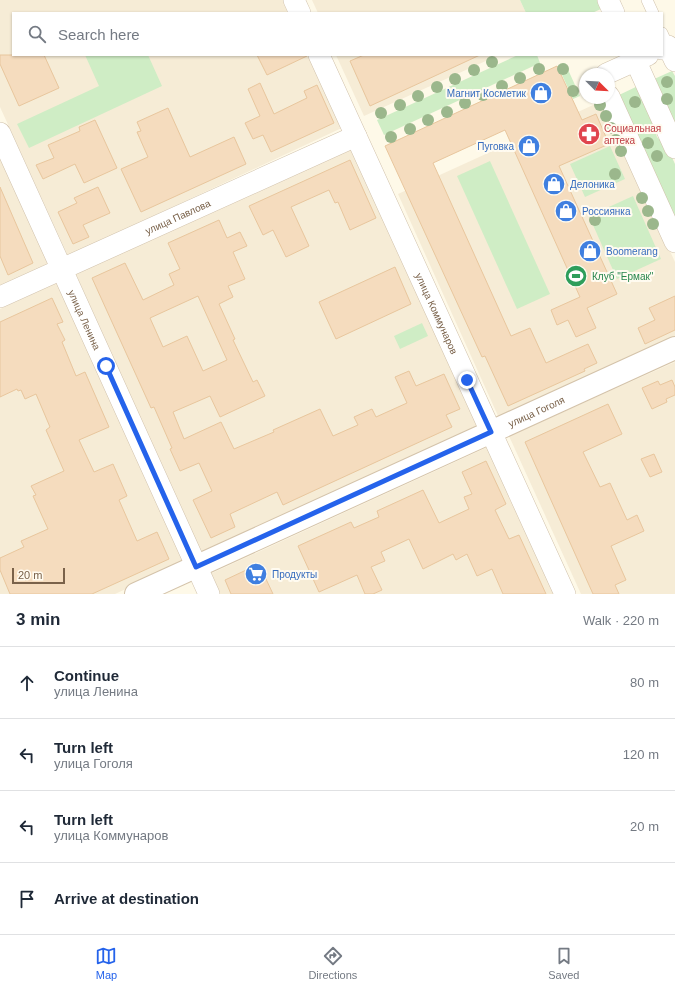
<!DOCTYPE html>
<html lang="en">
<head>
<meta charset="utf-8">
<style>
  :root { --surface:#fff; --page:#f2f2f3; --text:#1f2937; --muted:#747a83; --line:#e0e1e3; --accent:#2563eb }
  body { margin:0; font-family:Helvetica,sans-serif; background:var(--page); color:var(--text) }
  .compass { position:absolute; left:579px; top:68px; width:36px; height:36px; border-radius:50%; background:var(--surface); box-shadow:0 1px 3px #0004; rotate:114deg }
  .scale { position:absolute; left:12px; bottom:10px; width:53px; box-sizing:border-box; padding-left:4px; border:2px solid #7a624a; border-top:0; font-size:11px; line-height:14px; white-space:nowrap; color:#7a624a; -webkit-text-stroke:3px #fffbf0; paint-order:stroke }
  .stop { position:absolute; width:12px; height:12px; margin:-9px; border:3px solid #2563eb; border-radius:50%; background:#fff }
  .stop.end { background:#2563eb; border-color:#fff; box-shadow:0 1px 4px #0008 }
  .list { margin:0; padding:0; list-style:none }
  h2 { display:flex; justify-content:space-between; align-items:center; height:52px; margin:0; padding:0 16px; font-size:17px }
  h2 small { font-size:13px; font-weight:400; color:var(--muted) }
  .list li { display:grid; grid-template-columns:26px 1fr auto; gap:12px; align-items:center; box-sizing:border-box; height:72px; padding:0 16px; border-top:1px solid var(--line) }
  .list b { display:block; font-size:15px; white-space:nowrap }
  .list p { margin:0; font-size:13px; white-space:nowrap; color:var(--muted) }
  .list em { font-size:13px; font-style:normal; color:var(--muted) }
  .icon { flex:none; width:22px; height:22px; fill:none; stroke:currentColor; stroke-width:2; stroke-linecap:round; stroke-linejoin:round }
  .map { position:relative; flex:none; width:675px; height:594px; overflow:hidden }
  .search { position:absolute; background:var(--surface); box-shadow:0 1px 3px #0004; left:12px; right:12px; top:12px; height:44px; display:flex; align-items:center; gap:10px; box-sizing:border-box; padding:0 14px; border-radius:0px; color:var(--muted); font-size:15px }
  .sheet { height:340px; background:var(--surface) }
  nav { display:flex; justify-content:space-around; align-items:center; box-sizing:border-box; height:56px; border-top:1px solid var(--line); background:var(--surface); font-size:11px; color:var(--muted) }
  nav a { display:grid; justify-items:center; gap:2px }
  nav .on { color:var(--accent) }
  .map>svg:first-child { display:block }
</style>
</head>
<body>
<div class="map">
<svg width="675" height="594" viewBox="0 0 675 594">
  <rect width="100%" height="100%" fill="#fef9e8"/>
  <!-- residential -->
  <g fill="#f6ecd6">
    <polygon points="0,0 288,0 294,13 13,13 13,55 313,55 346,126 68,256 0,107"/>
    <polygon points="312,0 520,0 526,13 318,13"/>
    <polygon points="336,55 499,55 364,116"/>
    <polygon points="602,101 675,262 675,338 499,418 398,194"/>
    <polygon points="352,147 479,427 201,554 75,272"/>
    <polygon points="0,150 51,263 0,287"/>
    <polygon points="59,282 186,561 115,594 0,594 0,309"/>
    <polygon points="675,362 675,594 581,594 509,436"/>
    <polygon points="490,446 558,594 219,594 210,574"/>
  </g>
  <!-- green -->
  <g fill="#cfedc5">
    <polygon points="520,0 597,0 601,9 592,13 526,13"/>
    <polygon points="85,55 148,55 162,86 29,148 17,124 99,86"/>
    <polygon points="518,55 537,55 540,63 384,135 377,120"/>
    <polygon points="565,63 580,96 573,99 558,66"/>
    <polygon points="672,71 675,76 675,130 652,80"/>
    <polygon points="640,85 657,137 659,139 663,138 675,164 675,220 619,95"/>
    <polygon points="610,146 625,179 585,197 570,164"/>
    <polygon points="490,161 550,294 517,309 457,176"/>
    <polygon points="633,196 661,259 617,279 589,216"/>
    <polygon points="422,323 428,336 400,349 394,336"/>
  </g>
  <!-- building -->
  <g fill="#f5dcbe" stroke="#e8c69d" fill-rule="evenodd">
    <polygon points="0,55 44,55 59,88 19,106 0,64"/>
    <polygon points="257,55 307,55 307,56 267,75"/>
    <polygon points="364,55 480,55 370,106 350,61"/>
    <polygon points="557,66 582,120 596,114 609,144 559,166 617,294 587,308 596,328 576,337 568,320 557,325 551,310 580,297 505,130 433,163 511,336 530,328 546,363 588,344 597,363 584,369 585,371 508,406 485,356 482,357 385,146"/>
    <polygon points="260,83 274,114 307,98 304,91 317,85 334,123 271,152 263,135 253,139 245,123 260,116 248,89"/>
    <polygon points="168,108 190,157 234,137 246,164 141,212 121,169 148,157 137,132 141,131 137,122"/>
    <polygon points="95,120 117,168 84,183 75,164 43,179 36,165 54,158 48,145 80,131 79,127"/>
    <polygon points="350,160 376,218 350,230 338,202 335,203 329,190 291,207 309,246 286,257 273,230 263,235 249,206"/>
    <polygon points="0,187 33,263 8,275 0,256"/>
    <polygon points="98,187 110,213 83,225 89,237 73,244 58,212 77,203 74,198"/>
    <path d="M219,220L227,238L240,232L247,246L233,252L245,279L228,286L233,297L219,304L235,339L233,340L253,382L257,380L265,396L220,417L210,396L173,412L184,439L221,422L234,449L274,432L273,430L320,409L333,436L358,425L354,417L372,409L376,417L407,403L395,377L409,371L416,386L444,374L460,409L446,415L452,427L311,492L283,505L277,492L230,514L235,527L211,538L193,500L212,491L199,463L180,471L170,449L172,448L154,407L151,408L92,278L125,263L143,300L174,285L169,274L180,269L168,243ZM198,296L227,360L203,371L187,336L163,347L150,318Z"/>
    <polygon points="395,267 411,304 336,339 319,302"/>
    <polygon points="675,296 675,330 645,344 638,328 655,320 649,308"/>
    <polygon points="52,298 63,322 57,324 65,340 62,342 76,376 85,372 109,427 79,440 94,472 113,464 127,496 119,500 137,541 157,532 169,559 92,594 10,594 0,570 0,558 24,547 21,541 48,529 33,496 36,495 31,486 64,471 46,430 50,427 36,394 25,399 21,390 18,391 17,389 0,397 0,322"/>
    <polygon points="672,380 675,387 675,395 666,399 667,402 652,409 642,388 658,381 660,385"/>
    <polygon points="608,404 622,434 583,452 600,487 610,483 627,520 637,515 644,531 611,546 626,580 615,585 619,594 593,594 525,442"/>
    <polygon points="654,454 662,472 650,477 641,459"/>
    <polygon points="486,461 506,504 495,510 509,539 519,535 546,594 503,594 492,569 477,576 467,554 456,560 453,554 423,569 409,539 381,552 385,561 371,567 382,590 373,594 365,594 357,575 319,592 298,546 351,522 354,528 379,517 377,511 423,490 439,523 469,509 464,497 472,494 462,472"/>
    <polygon points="259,564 273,594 231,594 225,580"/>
  </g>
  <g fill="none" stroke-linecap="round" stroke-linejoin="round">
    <!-- lane casing -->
    <g stroke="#d1c2ac" stroke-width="12">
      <g id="lane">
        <polyline points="647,0 653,13"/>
        <polyline points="662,33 668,46"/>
      </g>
    </g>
    <!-- street casing -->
    <g stroke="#d1c2ac" stroke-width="22">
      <g id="street">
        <polyline points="294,0 300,13"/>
        <polyline points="608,0 614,13"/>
        <polyline points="662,49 668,46 675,61"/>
        <path id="s1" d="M319,55L565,594"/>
        <polyline points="633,55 675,148"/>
        <polyline points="606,74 648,55"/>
        <polyline points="609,96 675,242"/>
        <path id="s2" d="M0,133L209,594"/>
        <path id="s3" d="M0,297L356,136"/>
      </g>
    </g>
    <!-- secondary casing -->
    <g stroke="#d4c3aa" stroke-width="24">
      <g id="secondary">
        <path id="s4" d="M136,594L675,348"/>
      </g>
    </g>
    <!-- lane -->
    <use href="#lane" stroke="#fff" stroke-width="11"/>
    <!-- street -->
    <use href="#street" stroke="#fff" stroke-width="21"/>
    <!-- secondary -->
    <use href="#secondary" stroke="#fff" stroke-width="22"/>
  </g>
  <!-- trees -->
  <g fill="#9bb78c">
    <circle cx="492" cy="62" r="6"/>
    <circle cx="539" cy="69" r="6"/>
    <circle cx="563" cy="69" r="6"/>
    <circle cx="474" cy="70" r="6"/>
    <circle cx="520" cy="78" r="6"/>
    <circle cx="455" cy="79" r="6"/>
    <circle cx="667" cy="82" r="6"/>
    <circle cx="502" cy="86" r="6"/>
    <circle cx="437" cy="87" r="6"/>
    <circle cx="573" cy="91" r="6"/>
    <circle cx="483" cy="95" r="6"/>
    <circle cx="418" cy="96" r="6"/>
    <circle cx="667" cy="99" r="6"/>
    <circle cx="635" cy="102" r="6"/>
    <circle cx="465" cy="103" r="6"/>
    <circle cx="400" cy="105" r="6"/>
    <circle cx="600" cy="105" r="6"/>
    <circle cx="447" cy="112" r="6"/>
    <circle cx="381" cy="113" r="6"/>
    <circle cx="606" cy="116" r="6"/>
    <circle cx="428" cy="120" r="6"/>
    <circle cx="611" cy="128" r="6"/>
    <circle cx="410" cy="129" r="6"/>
    <circle cx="391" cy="137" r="6"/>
    <circle cx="616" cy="140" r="6"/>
    <circle cx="648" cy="143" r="6"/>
    <circle cx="621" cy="151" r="6"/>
    <circle cx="657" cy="156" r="6"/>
    <circle cx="615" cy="174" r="6"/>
    <circle cx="642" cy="198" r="6"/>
    <circle cx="648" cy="211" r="6"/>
    <circle cx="595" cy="220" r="6"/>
    <circle cx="653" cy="224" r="6"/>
  </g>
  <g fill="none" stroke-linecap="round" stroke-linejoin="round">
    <!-- route -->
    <polyline stroke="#2563eb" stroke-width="5" points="106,366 196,567 491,432 467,380"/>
  </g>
  <!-- icons -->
  <defs>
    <g id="shop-disc" transform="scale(1.15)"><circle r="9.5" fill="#3f7fe0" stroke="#fffbf0"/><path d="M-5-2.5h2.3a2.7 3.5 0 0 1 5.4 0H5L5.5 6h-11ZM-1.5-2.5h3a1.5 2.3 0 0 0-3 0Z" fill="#fff"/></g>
    <g id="pharmacy-disc" transform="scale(1.15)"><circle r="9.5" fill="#e0444e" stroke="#fffbf0"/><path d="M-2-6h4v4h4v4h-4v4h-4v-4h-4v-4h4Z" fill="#fff"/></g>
    <g id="stadium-disc" transform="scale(1.15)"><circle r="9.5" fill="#2e9e5b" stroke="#fffbf0"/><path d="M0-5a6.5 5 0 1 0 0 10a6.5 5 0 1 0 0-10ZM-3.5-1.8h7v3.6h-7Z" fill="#fff"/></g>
    <g id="supermarket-disc" transform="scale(1.15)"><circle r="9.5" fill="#3f7fe0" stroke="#fffbf0"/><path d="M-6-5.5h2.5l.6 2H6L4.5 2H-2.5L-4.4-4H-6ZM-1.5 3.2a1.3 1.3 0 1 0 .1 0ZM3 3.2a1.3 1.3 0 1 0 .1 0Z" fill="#fff"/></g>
  </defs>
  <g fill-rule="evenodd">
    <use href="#shop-disc" x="541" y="93"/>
    <use href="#pharmacy-disc" x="589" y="134"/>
    <use href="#shop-disc" x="529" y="146"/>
    <use href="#shop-disc" x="554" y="184"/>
    <use href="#shop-disc" x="566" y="211"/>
    <use href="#shop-disc" x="590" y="251"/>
    <use href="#stadium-disc" x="576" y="276"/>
    <use href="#supermarket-disc" x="256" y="574"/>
  </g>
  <g text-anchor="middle" stroke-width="4" stroke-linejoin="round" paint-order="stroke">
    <!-- shop labels -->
    <g font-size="10" fill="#366cbe" stroke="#fffbf0" text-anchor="start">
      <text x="526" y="97" text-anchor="end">Магнит Косметик</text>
      <text x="514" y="150" text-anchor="end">Пуговка</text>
      <text x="570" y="188">Делоника</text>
      <text x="582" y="215">Россиянка</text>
      <text x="606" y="255">Boomerang</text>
      <text x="272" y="578">Продукты</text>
    </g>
    <!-- health labels -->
    <g font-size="10" fill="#be3a42" stroke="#fffbf0" text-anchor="start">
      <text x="604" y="132">Социальная<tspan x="604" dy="12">аптека</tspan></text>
    </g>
    <!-- street labels -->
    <g font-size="10" fill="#7a624a" stroke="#fffbf0">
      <text dy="4" stroke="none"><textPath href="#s3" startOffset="195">улица Павлова</textPath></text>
      <text dy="4" stroke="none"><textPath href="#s1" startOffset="284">улица Коммунаров</textPath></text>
      <text dy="4" stroke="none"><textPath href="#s2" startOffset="205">улица Ленина</textPath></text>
      <text dy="4" stroke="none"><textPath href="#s4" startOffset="440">улица Гоголя</textPath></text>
    </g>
    <!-- leisure labels -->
    <g font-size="10" fill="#27864d" stroke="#fffbf0" text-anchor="start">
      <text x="592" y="280">Клуб "Ермак"</text>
    </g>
  </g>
</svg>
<svg class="compass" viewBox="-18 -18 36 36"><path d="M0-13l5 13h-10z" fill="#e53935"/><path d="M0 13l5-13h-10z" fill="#747a83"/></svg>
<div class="scale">20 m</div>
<div class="stop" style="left:106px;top:366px"></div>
<div class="stop end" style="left:467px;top:380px"></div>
<div class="search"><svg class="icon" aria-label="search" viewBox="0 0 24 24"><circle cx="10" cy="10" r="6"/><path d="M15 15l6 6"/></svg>Search here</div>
</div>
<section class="sheet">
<h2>3 min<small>Walk · 220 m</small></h2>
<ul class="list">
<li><svg class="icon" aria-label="ahead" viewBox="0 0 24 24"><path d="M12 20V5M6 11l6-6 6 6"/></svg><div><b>Continue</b><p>улица Ленина</p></div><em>80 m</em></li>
<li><svg class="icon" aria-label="left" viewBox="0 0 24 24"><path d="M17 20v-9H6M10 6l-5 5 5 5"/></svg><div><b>Turn left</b><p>улица Гоголя</p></div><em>120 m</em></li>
<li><svg class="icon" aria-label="left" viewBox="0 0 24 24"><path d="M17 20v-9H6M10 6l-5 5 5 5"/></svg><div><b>Turn left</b><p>улица Коммунаров</p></div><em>20 m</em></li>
<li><svg class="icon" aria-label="arrive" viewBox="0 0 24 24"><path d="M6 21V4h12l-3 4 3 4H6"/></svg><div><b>Arrive at destination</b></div></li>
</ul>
</section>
<nav>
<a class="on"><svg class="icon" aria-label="map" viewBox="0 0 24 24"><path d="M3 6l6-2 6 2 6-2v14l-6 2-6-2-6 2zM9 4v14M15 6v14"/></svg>Map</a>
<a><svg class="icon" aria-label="directions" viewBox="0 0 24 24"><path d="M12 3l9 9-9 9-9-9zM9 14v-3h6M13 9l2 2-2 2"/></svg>Directions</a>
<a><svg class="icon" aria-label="saved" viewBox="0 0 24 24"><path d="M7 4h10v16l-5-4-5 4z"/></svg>Saved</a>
</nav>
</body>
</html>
